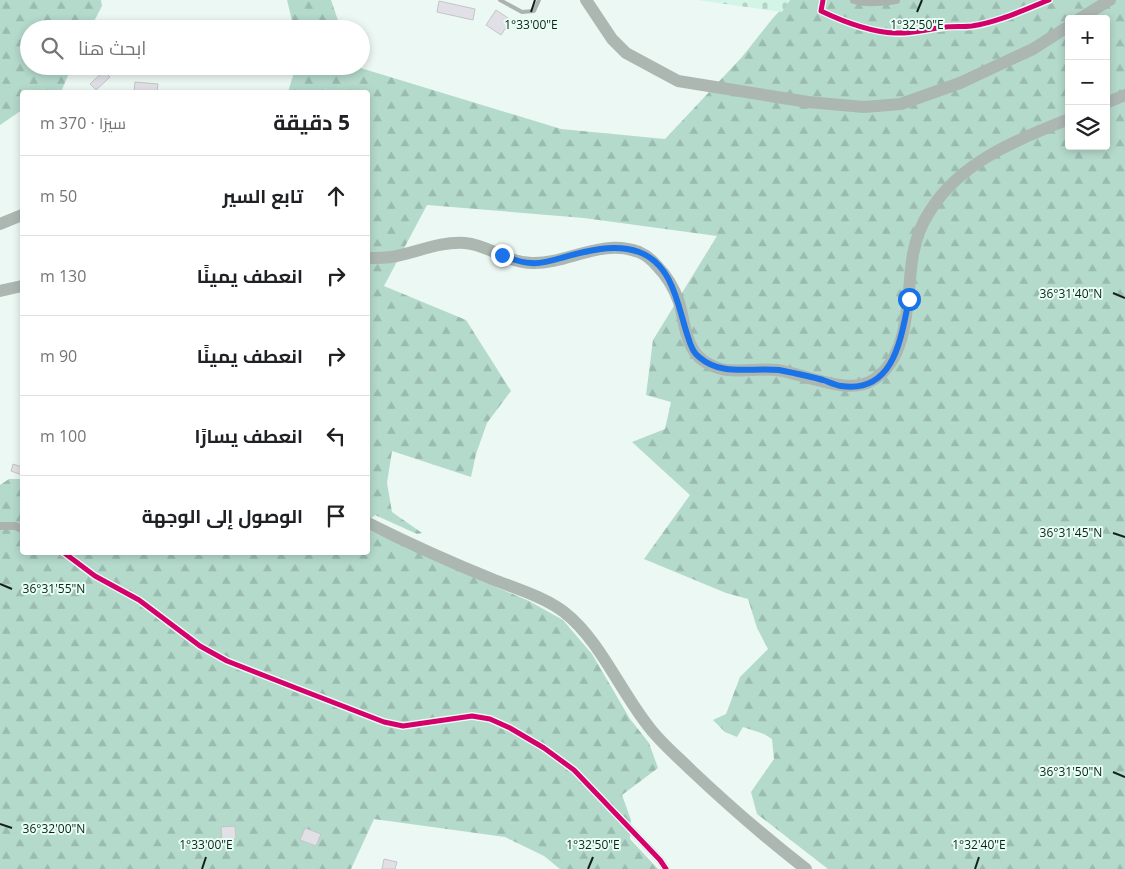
<!DOCTYPE html>
<html lang="ar">
<head>
<meta charset="utf-8">
<style>
  :root { --surface:#fff; --page:#f6f6f6; --text:#202124; --muted:#757577; --line:#e0e0e0 }
  body { margin:0; font-family:"Open Sans",Cairo,sans-serif; background:var(--page); color:var(--text); direction:rtl }
  .controls { position:absolute; right:15px; top:15px; display:grid; overflow:hidden; border-radius:5px; box-shadow:0 2px 8px #0003 }
  .controls button { width:45px; height:45px; display:grid; place-items:center; padding:0; border:0; border-bottom:1px solid var(--line); background:var(--surface); color:var(--text); font:25px sans-serif }
  .stop { position:absolute; width:15px; height:15px; margin:-11px; border:4px solid #1a73e8; border-radius:50%; background:#fff }
  .stop.end { background:#1a73e8; border-color:#fff; box-shadow:0 1px 5px #0008 }
  .list { margin:0; padding:0; list-style:none }
  h2 { display:flex; justify-content:space-between; align-items:center; height:65px; margin:0; padding:0 20px; font-size:21px }
  h2 small { font-size:16px; font-weight:400; color:var(--muted) }
  .list li { display:grid; grid-template-columns:32px 1fr auto; gap:15px; align-items:center; box-sizing:border-box; height:80px; padding:0 20px; border-top:1px solid var(--line) }
  .list b { display:block; font-size:19px; white-space:nowrap }
  .list em { font-size:16px; font-style:normal; color:var(--muted) }
  .icon { flex:none; width:28px; height:28px; fill:none; stroke:currentColor; stroke-width:2; stroke-linecap:round; stroke-linejoin:round }
  .map { position:relative; flex:none; width:1125px; height:869px; overflow:hidden; direction:ltr }
  .search { position:absolute; background:var(--surface); box-shadow:0 2px 8px #0003; left:20px; top:20px; width:350px; height:55px; display:flex; align-items:center; gap:12px; box-sizing:border-box; padding:0 18px; border-radius:28px; color:var(--muted); font-size:19px }
  .panel { position:absolute; background:var(--surface); box-shadow:0 2px 8px #0003; left:20px; top:90px; width:350px; height:465px; border-radius:5px; direction:rtl }
  .map>svg:first-child { display:block }
</style>
</head>
<body>
<div class="map">
<svg width="1125" height="869" viewBox="0 0 1125 869">
  <defs>
    <pattern id="forest-firs" width="22" height="20" patternUnits="userSpaceOnUse" patternTransform="scale(1.25)"><rect width="22" height="20" fill="#b4dacc"/><path d="M5 1l3.5 6h-7zM16 11l3.5 6h-7z" fill="#9abbaf"/></pattern>
    <pattern id="cemetery-stones" width="16" height="16" patternUnits="userSpaceOnUse" patternTransform="scale(1.25)"><rect width="16" height="16" fill="#d3f5e8"/><path d="M2 7V4a2 2 0 0 1 4 0v3zM10 15v-3a2 2 0 0 1 4 0v3z" fill="#b4d2c6"/></pattern>
  </defs>
  <rect width="100%" height="100%" fill="#ecf8f3"/>
  <!-- forest -->
  <g fill="url(#forest-firs)" fill-rule="evenodd">
    <polygon points="0,0 101,0 102,6 90,29 29,29 29,66 72,66 61,92 22,92 22,110 0,125"/>
    <polygon points="287,0 331,0 341,29 294,29"/>
    <path d="M790,0H1125V869H828L757,814L751,792L774,759L772,739L764,734L743,727L737,737L725,732L713,720L726,714L740,677L768,649L757,628L748,599L726,593L644,559L690,495L632,442L665,429L671,402L646,395L653,340L717,236L584,218L427,205L384,286L466,320L511,391L487,423L476,454L471,477L392,451L387,483L392,512L422,533L417,534L375,515L368,521V92H288L296,66H354L561,129L665,139L742,57L773,18ZM1069,19H1106V146H1069Z"/>
    <polygon points="9,479 22,479 22,552 368,552 368,530 482,581 529,601 563,620 592,654 630,719 649,743 658,768 622,795 631,820 630,839 658,869 560,869 544,856 505,837 374,819 351,869 0,869 0,485"/>
  </g>
  <!-- cemetery -->
  <polygon fill="url(#cemetery-stones)" points="697,0 790,0 782,12"/>
  <!-- building -->
  <g fill="#e1e0e6" stroke="#c4c5c8">
    <polygon points="439,1 475,9 473,20 437,12"/>
    <polygon points="496,10 511,20 501,35 486,25"/>
    <polygon points="104,71 110,77 96,90 90,84"/>
    <polygon points="135,82 158,84 157,92 134,92"/>
    <polygon points="13,464 22,467 22,475 11,471"/>
    <polygon points="235,826 236,839 222,840 221,827"/>
    <polygon points="305,828 321,834 316,846 300,840"/>
    <polygon points="384,859 397,862 395,869 382,869"/>
  </g>
  <g fill="none" stroke-linecap="round" stroke-linejoin="round">
    <!-- service -->
    <polyline stroke="#abb3b0" stroke-width="4" points="500,0 522,12 534,11 539,0"/>
    <!-- minor -->
    <g stroke="#abb3b0" stroke-width="8">
      <path d="M823,0L821,11C844,22 869,32 895,33C912,34 928,29 945,27C954,26 963,27 972,26C999,22 1023,10 1049,0"/>
      <path d="M854,0C866,4 883,2 896,0"/>
      <polyline points="0,526 15,526 22,529"/>
      <polyline points="63,552 95,576 139,600 200,646 227,661 296,688 384,722 403,726 472,716 490,719 510,728 544,748 574,770 660,860 666,869"/>
    </g>
    <!-- primary -->
    <g stroke="#acb7b2" stroke-width="12">
      <polyline points="586,0 612,39 626,53 678,81 808,102 864,107 901,104 960,83 1033,49 1069,26"/>
      <polyline points="1079,19 1110,0"/>
      <polyline points="1106,103 1125,95"/>
      <polyline points="0,224 22,215"/>
      <path d="M368,258C375,258 383,258 391,257C416,253 439,241 465,243C489,245 508,263 532,263C568,264 601,238 639,252C646,255 652,260 657,266C667,276 674,288 679,302C684,319 685,341 697,355C702,361 713,367 721,369C737,373 760,368 777,370C805,374 849,396 873,380C912,356 906,294 913,254C916,239 921,224 930,211C960,162 1018,139 1069,119"/>
      <polyline points="0,291 22,286"/>
      <path d="M368,523C408,543 450,562 492,579C514,588 545,597 564,612C600,640 620,691 649,727C661,743 677,756 691,770C728,805 766,838 806,869"/>
    </g>
    <!-- cycleway casing -->
    <g stroke="#e6fef4" stroke-width="8">
      <g id="cycleway">
        <path d="M823,0L821,11C844,22 869,32 895,33C912,34 928,29 945,27C954,26 963,27 972,26C999,22 1023,10 1049,0"/>
        <polyline points="63,552 95,576 139,600 200,646 227,661 296,688 384,722 403,726 472,716 490,719 510,728 544,748 574,770 660,860 666,869"/>
      </g>
    </g>
    <!-- cycleway -->
    <use href="#cycleway" stroke="#d6006c" stroke-width="5"/>
  </g>
  <g fill="none" stroke-linecap="round" stroke-linejoin="round">
    <!-- route -->
    <path stroke="#1a73e8" stroke-width="6" d="M502,255C512,259 521,263 531,263C541,264 551,261 561,258C586,251 614,243 639,252C674,265 678,308 688,337C690,344 693,353 699,357C722,377 751,367 779,370C794,373 809,376 823,380C829,382 835,385 841,386C895,394 901,337 909,299"/>
  </g>
  <!-- ticks -->
  <path fill="none" stroke="#11201a" stroke-width="2" d="M531,12L535,0M917,12L922,0M1113,293L1125,298M1113,533L1125,537M0,584L12,589M1113,772L1125,777M0,824L12,828M202,869L206,857M588,869L593,857M975,869L979,857"/>
  <g font-size="12" text-anchor="middle" fill="#11201a" stroke="#e6fef4" stroke-width="4" stroke-linejoin="round" paint-order="stroke">
    <text x="531" y="29">1°33'00"E</text>
    <text x="917" y="29">1°32'50"E</text>
    <text x="1071" y="298">36°31'40"N</text>
    <text x="1071" y="537">36°31'45"N</text>
    <text x="54" y="593">36°31'55"N</text>
    <text x="1071" y="776">36°31'50"N</text>
    <text x="54" y="833">36°32'00"N</text>
    <text x="206" y="849">1°33'00"E</text>
    <text x="593" y="849">1°32'50"E</text>
    <text x="979" y="849">1°32'40"E</text>
  </g>
</svg>
<div class="controls">
<button>+</button>
<button>−</button>
<button><svg class="icon" aria-label="layers" viewBox="0 0 24 24"><path d="M12 4l9 5-9 5-9-5zM3 14l9 5 9-5"/></svg></button>
</div>
<div class="stop" style="left:909px;top:299px"></div>
<div class="stop end" style="left:502px;top:255px"></div>
<div class="search"><svg class="icon" aria-label="search" viewBox="0 0 24 24"><circle cx="10" cy="10" r="6"/><path d="M15 15l6 6"/></svg>ابحث هنا</div>
<section class="panel">
<h2>5 دقيقة<small>سيرًا · 370 m</small></h2>
<ul class="list">
<li><svg class="icon" aria-label="ahead" viewBox="0 0 24 24"><path d="M12 20V5M6 11l6-6 6 6"/></svg><div><b>تابع السير</b></div><em>50 m</em></li>
<li><svg class="icon" aria-label="right" viewBox="0 0 24 24"><path d="M7 20v-9h11M14 6l5 5-5 5"/></svg><div><b>انعطف يمينًا</b></div><em>130 m</em></li>
<li><svg class="icon" aria-label="right" viewBox="0 0 24 24"><path d="M7 20v-9h11M14 6l5 5-5 5"/></svg><div><b>انعطف يمينًا</b></div><em>90 m</em></li>
<li><svg class="icon" aria-label="left" viewBox="0 0 24 24"><path d="M17 20v-9H6M10 6l-5 5 5 5"/></svg><div><b>انعطف يسارًا</b></div><em>100 m</em></li>
<li><svg class="icon" aria-label="arrive" viewBox="0 0 24 24"><path d="M6 21V4h12l-3 4 3 4H6"/></svg><div><b>الوصول إلى الوجهة</b></div></li>
</ul>
</section>
</div>
</body>
</html>
